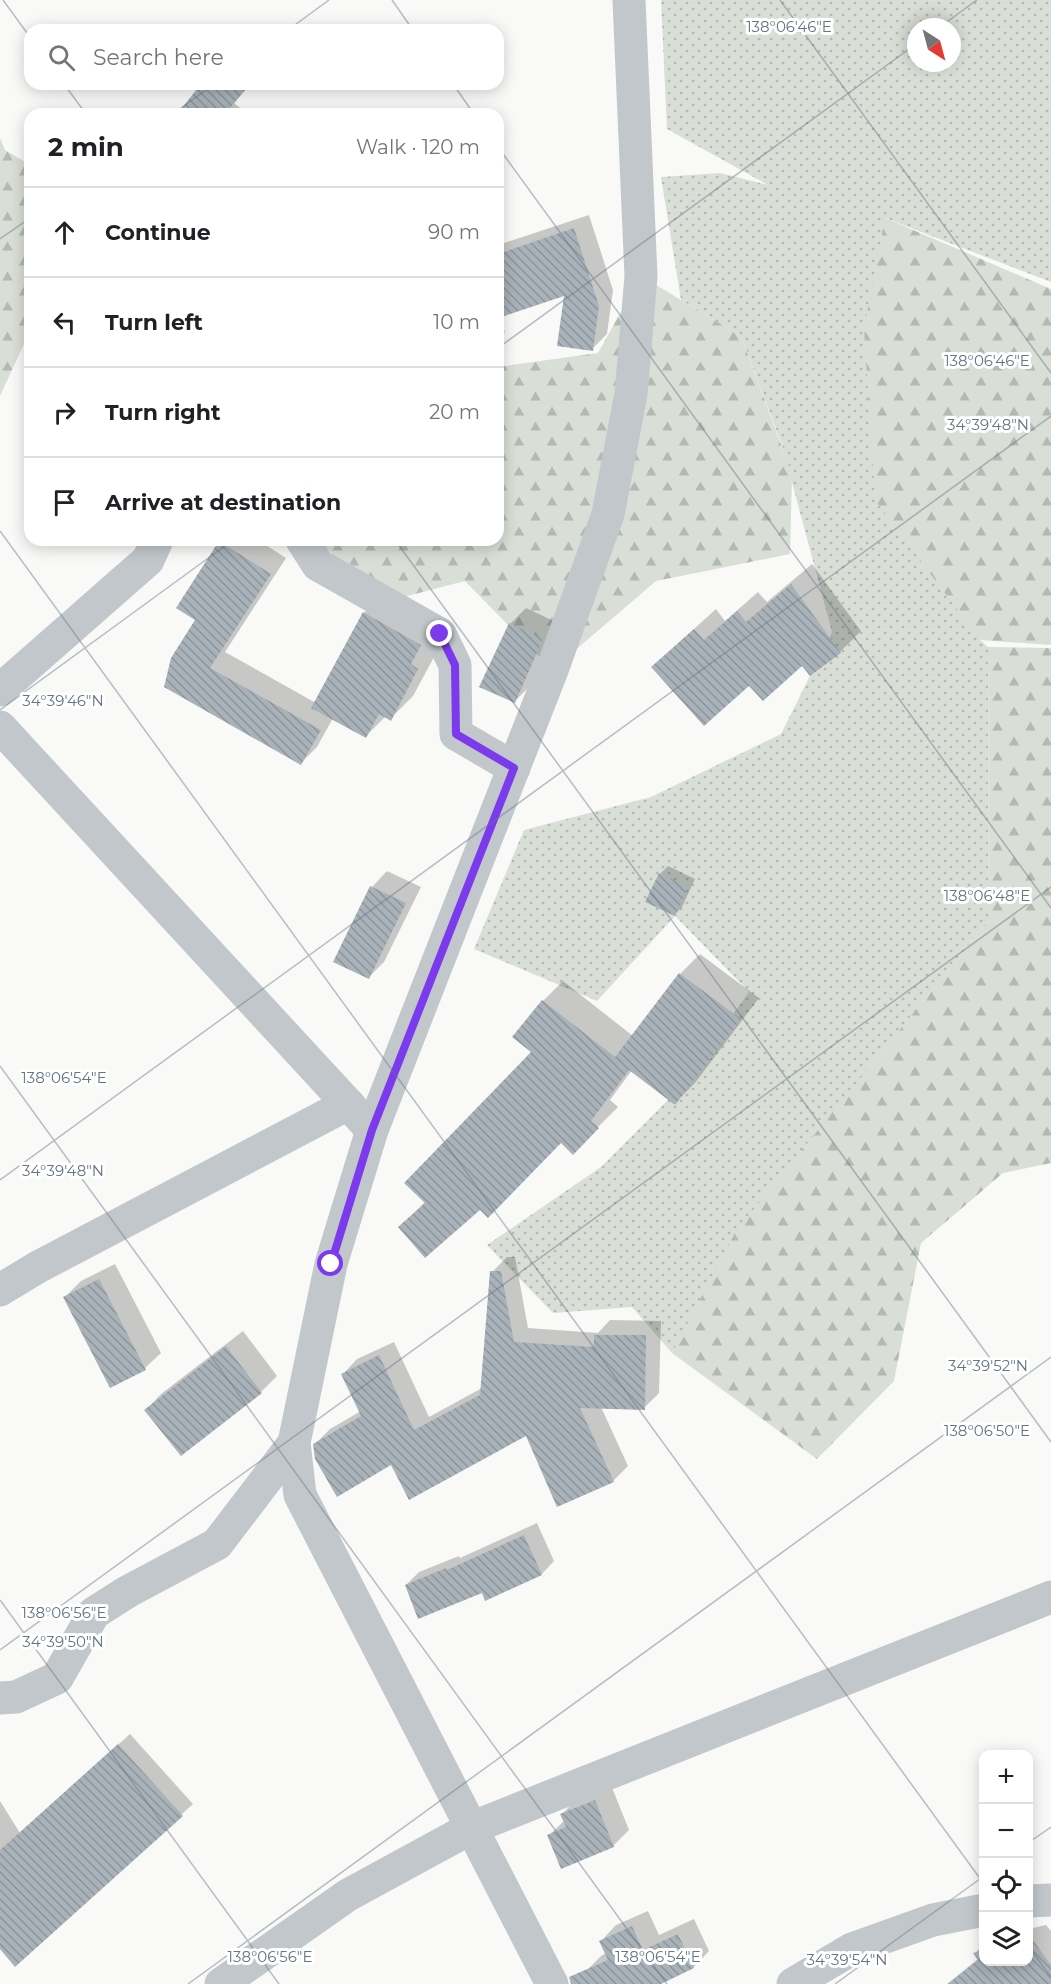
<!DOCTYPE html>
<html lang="en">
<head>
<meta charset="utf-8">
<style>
  :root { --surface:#fff; --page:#f6f6f6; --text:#202124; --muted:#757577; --line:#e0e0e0 }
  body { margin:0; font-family:Montserrat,sans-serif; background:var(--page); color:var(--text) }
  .controls { position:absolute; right:18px; bottom:18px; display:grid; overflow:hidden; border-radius:12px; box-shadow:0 3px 15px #0003 }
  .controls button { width:54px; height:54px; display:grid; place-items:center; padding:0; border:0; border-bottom:2px solid var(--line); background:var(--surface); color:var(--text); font:30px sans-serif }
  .compass { position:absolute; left:907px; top:18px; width:54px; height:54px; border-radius:50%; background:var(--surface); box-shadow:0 3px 15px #0003; rotate:144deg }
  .stop { position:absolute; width:18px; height:18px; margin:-14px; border:4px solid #7c3aed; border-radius:50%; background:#fff }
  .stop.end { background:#7c3aed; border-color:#fff; box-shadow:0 2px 6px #0008 }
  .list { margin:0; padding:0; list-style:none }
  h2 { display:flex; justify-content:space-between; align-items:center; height:78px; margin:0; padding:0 24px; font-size:26px }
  h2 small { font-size:20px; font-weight:400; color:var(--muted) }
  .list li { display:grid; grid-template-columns:39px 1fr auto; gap:18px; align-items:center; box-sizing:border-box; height:90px; padding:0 24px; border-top:2px solid var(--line) }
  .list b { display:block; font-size:22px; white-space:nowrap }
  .list em { font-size:20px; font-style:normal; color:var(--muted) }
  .icon { flex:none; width:33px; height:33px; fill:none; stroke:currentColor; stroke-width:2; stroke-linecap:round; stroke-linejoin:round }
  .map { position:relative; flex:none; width:1051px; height:1984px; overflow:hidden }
  .search { position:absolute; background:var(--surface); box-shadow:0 3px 15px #0003; left:24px; top:24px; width:480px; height:66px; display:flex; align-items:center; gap:15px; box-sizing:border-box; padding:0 21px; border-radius:18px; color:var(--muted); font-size:22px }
  .panel { position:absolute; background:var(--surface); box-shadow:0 3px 15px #0003; left:24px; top:108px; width:480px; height:438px; border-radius:18px }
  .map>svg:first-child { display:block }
</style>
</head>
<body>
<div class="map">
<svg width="1051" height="1984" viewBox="0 0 1051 1984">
  <defs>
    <pattern id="grass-dots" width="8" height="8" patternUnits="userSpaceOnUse" patternTransform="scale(1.5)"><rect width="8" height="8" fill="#d9ded6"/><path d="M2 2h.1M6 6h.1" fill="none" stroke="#b4b9b3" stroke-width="1.8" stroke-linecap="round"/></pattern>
    <pattern id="forest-firs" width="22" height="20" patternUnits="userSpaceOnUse" patternTransform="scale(1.5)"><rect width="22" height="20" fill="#d9ded6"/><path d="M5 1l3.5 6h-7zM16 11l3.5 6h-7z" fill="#b4b9b3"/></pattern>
    <pattern id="building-back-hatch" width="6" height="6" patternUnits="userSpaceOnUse" patternTransform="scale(1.5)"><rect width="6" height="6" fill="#a9b2b9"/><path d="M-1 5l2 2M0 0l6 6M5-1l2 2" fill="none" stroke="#8d959c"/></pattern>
  </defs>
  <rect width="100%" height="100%" fill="#f9f9f7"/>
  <!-- grass -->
  <path fill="url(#grass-dots)" fill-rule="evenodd" d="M661,0H1051V282L885,218L980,640L988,647L989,920L868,1069L672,1353L632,1307L553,1313L487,1245L601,1167L682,1086L749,992L675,916L597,1001L474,949L524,830L651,797L781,734L832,632L782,445L741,336L681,300L661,177L720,173L768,185L667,129ZM916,27H952V63H916Z"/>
  <!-- forest -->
  <g fill="url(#forest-firs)">
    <polygon points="0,138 5,150 30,165 30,331 0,396"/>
    <polygon points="885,218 1051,289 1051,645 980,640 875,500 864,329"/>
    <polygon points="641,276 741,336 792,474 790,554 656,581 552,670 465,581 384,602 317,540 498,540 498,367 598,353"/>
    <polygon points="988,647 1051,648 1051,1163 1003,1173 921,1243 894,1381 817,1459 672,1353 736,1231 989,920"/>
  </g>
  <!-- shadow -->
  <g fill="#0003">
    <polygon points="203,84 250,84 234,103 248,114 179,114"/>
    <polygon points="589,215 613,290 607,334 592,349 566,294 499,316 505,332 498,339 498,245"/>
    <polygon points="222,540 258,540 286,558 225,652 316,703 364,613 387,590 440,646 413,696 390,719 386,716 366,736 333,718 317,747 301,763 165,687 198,620"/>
    <polygon points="812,564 861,631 840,652 802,663 749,684 674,647 716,609 725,621 758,592 767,602"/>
    <polygon points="526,608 558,623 530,686 514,702 510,624"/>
    <polygon points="668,866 695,879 682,907 675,914 660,874"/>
    <polygon points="387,871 421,887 384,962 369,977 372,887"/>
    <polygon points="700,954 759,998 695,1083 675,1103 632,1070 610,1100 618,1107 592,1133 561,1141 480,1208 400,1227 425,1202 534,1052 543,1001 563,981 633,1036 680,974"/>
    <polygon points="507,1257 515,1257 528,1328 598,1333 610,1320 661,1321 659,1393 644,1408 601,1407 628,1466 613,1481 527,1434 392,1463 315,1444 330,1429 361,1411 343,1374 357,1359 394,1342 429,1417 482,1388 492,1272"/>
    <polygon points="115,1264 161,1353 145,1368 111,1386 65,1297 81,1281"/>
    <polygon points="243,1331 277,1376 261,1392 181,1454 146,1410 161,1394"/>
    <polygon points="537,1523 554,1561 542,1574 483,1591 406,1585 419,1572 459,1556 460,1558"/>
    <polygon points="130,1734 193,1804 16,1964 0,1947 0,1801 20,1833"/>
    <polygon points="611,1785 629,1830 613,1846 549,1835 565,1820 562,1814 578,1798"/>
    <polygon points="648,1911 659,1935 694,1919 709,1951 694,1967 657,1984 591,1984 586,1971 601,1956 606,1953 601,1941 616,1925"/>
    <polygon points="1046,1925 1051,1931 1051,1984 947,1984 979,1958 975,1953 984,1944 984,1962 1028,1962 1028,1929"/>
  </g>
  <!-- building -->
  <g fill="url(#building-back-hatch)">
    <polygon points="201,84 240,84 246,89 225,114 177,114"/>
    <polygon points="574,228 599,306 593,351 557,346 564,296 498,318 498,254"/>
    <polygon points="219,541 271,574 210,668 321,730 301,765 164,687 171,658 195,620 176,608"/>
    <polygon points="791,584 841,653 810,676 802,666 763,701 749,686 704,726 651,667 694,629 704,640 737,611 746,622"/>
    <polygon points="363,612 421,645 411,664 418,669 391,721 379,714 366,738 311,708"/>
    <polygon points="509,623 543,639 515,703 479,687"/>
    <polygon points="659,873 688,887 675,916 645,902"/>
    <polygon points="370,886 406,903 369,979 333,962"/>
    <polygon points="679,973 741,1019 675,1105 629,1070 591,1121 599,1128 573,1155 561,1143 488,1218 480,1210 425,1258 398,1227 425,1203 404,1183 531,1052 512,1037 542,1000 615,1057"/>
    <polygon points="490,1271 501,1271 514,1342 594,1347 594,1335 646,1335 645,1410 580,1408 614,1482 557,1507 526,1436 409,1500 391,1465 337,1497 315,1459 313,1444 361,1416 341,1374 379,1355 414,1430 480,1395"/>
    <polygon points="99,1279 146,1370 110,1388 63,1297"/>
    <polygon points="226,1346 262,1393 181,1456 144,1410"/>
    <polygon points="524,1535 542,1575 485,1601 482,1593 418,1619 405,1585 446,1568 447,1570"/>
    <polygon points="118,1744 183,1816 15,1967 0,1949 0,1850"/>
    <polygon points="595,1800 614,1847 561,1869 547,1835 566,1827 560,1814"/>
    <polygon points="632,1926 643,1950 678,1934 694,1968 661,1984 571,1984 569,1977 608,1960 599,1941"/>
    <polygon points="1029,1939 1032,1939 1051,1965 1051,1984 948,1984 978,1960 973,1953 984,1950 984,1962 1029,1962"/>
  </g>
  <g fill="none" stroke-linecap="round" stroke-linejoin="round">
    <!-- minor -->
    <g stroke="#c2c7cb" stroke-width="33">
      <polyline points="302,540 318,565 440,634 455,665 456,734 514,768"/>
      <polyline points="0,690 148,560 157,540"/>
      <polyline points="0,727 372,1130"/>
      <polyline points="0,1290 38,1267 348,1104"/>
      <polyline points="0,1698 16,1697 57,1678 94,1613 127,1592 217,1544 294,1443"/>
      <polyline points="1028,1901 1051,1900"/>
      <polyline points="221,1984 348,1895 471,1828 1051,1597"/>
      <polyline points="552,1984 300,1495 294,1443 331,1264 372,1130 552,670 608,514 631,394 641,276 629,0"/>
      <polyline points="793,1984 852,1949 933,1920 984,1910"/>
    </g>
  </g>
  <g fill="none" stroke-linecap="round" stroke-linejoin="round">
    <!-- route -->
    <polyline stroke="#7c3aed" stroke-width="8" points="331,1264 372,1130 514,768 456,734 455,665 440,634"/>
  </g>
  <!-- ticks -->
  <path fill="none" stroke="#647583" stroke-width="1.5" stroke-opacity="0.45" d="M3,0L30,37M392,0L413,30M780,0L1051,373M940,27L977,0M288,30L329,0M64,84L86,114M453,84L474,114M173,114L214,84M498,147L1051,908M0,239L30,218M498,348L916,44M0,531L984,1884M395,540L1051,1442M0,710L233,540M0,1066L667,1984M0,1180L1051,416M0,1600L279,1984M0,1650L1051,887M1028,1843L1051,1827M1028,1946L1051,1977M188,1984L1051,1357M835,1984L984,1876"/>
  <g font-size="15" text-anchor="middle" fill="#647583" stroke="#fff" stroke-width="6" stroke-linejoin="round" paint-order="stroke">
    <text x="789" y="32">138°06'46"E</text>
    <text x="987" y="366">138°06'46"E</text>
    <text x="988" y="430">34°39'48"N</text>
    <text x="63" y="706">34°39'46"N</text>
    <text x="987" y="901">138°06'48"E</text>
    <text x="64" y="1083">138°06'54"E</text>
    <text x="63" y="1176">34°39'48"N</text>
    <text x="988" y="1371">34°39'52"N</text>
    <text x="987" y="1436">138°06'50"E</text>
    <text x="64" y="1618">138°06'56"E</text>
    <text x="63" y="1647">34°39'50"N</text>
    <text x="270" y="1962">138°06'56"E</text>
    <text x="658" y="1962">138°06'54"E</text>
    <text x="847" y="1965">34°39'54"N</text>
  </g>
</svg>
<div class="controls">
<button>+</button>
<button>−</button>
<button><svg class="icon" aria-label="locate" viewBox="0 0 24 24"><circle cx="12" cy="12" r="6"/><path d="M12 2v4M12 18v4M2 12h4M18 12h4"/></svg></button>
<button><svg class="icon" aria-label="layers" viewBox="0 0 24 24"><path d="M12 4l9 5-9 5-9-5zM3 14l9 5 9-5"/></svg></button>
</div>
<svg class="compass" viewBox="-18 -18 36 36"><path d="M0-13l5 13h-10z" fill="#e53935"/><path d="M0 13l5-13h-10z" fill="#757577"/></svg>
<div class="stop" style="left:331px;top:1264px"></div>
<div class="stop end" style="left:440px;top:634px"></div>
<div class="search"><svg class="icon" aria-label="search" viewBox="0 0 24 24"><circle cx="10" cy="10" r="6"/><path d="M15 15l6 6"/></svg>Search here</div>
<section class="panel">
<h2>2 min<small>Walk · 120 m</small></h2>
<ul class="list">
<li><svg class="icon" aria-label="ahead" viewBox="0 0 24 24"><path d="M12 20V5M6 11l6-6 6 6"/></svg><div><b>Continue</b></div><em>90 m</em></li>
<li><svg class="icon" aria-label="left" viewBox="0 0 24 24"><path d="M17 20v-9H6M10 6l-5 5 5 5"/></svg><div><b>Turn left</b></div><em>10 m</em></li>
<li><svg class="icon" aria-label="right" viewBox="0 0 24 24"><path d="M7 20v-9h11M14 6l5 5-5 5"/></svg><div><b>Turn right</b></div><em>20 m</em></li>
<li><svg class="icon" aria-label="arrive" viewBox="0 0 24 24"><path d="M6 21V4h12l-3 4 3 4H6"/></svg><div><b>Arrive at destination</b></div></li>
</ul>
</section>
</div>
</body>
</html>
